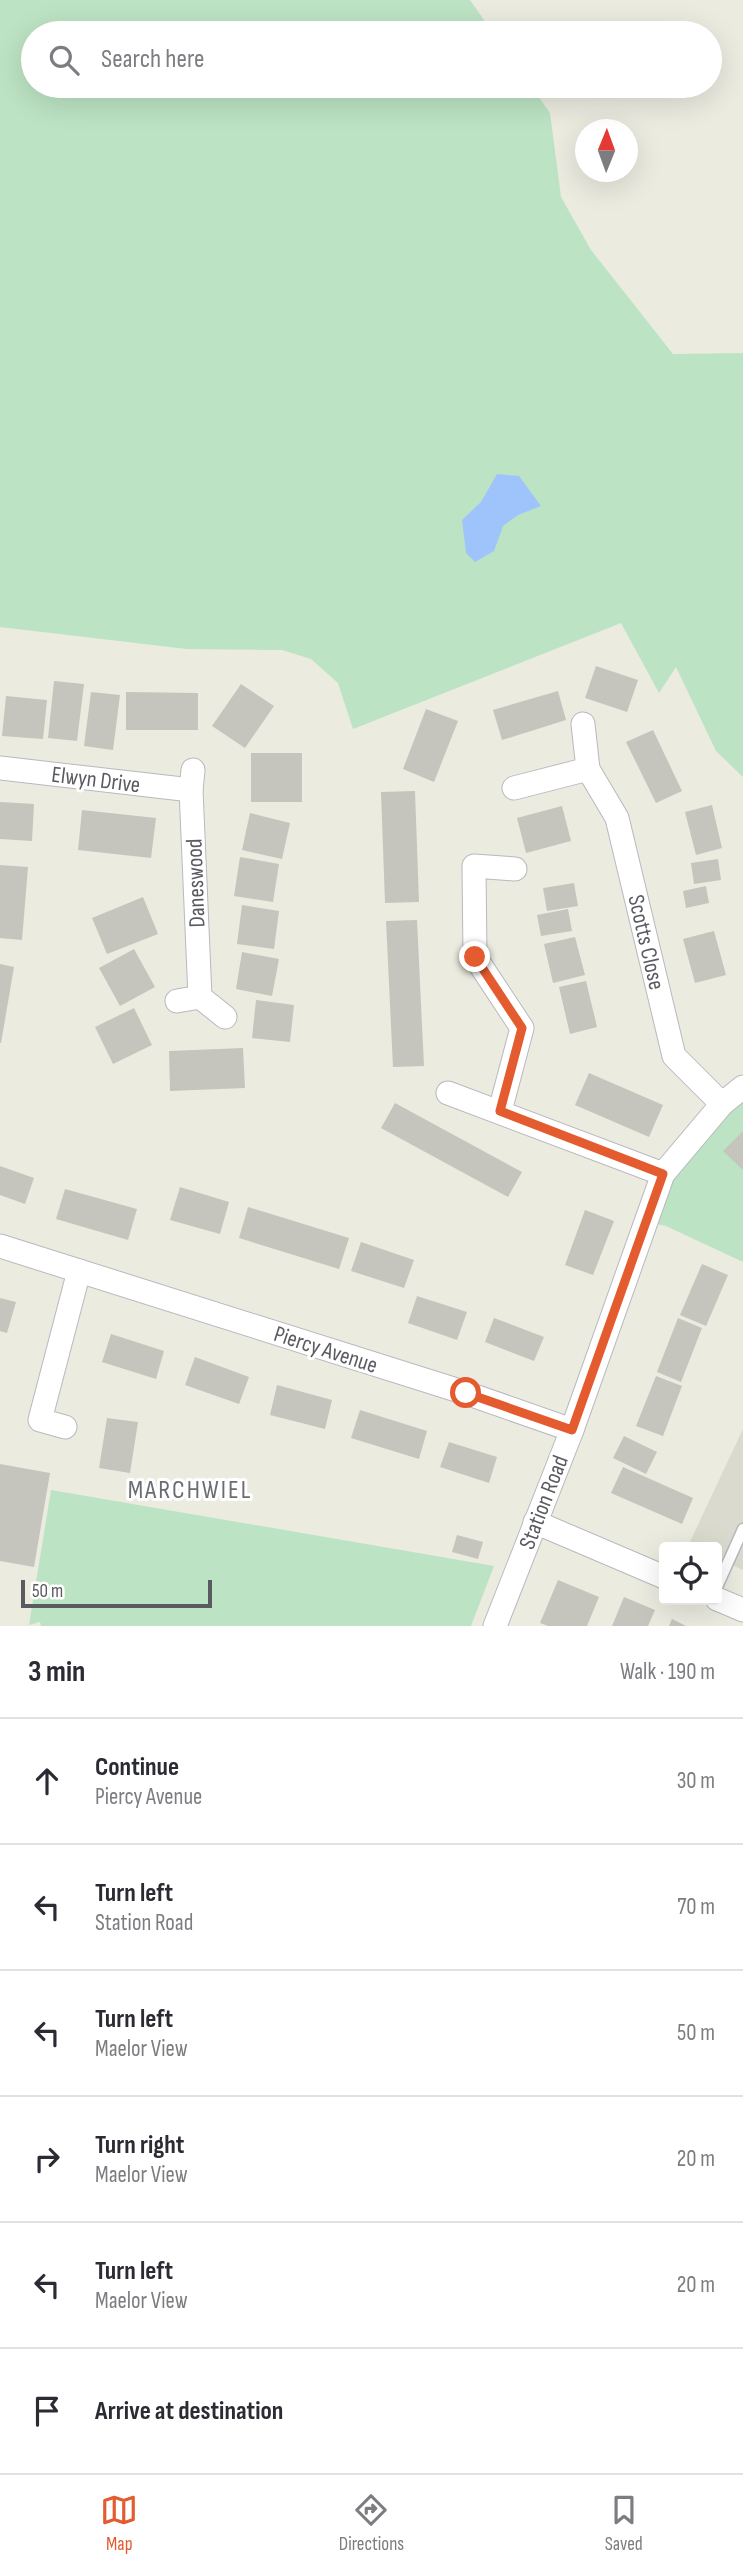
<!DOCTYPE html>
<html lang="en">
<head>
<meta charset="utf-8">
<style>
  :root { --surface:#fff; --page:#f2f2f3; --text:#2b2b33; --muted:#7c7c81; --line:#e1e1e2; --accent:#e35b2e }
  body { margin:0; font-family:"Sofia Sans Condensed",sans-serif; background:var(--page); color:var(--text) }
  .controls { position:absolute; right:21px; bottom:21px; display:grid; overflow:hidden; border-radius:7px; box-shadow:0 7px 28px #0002 }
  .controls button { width:63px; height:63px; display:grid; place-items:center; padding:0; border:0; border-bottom:2px solid var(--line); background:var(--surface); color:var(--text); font:35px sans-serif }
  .compass { position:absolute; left:575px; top:119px; width:63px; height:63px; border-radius:50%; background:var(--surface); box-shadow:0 7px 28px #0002; rotate:1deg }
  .scale { position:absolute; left:21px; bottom:18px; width:191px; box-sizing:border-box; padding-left:7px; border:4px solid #595b61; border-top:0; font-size:19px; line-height:24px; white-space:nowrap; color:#595b61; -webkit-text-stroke:5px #fff; paint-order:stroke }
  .stop { position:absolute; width:21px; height:21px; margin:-16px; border:5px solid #e35b2e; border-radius:50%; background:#fff }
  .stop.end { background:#e35b2e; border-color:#fff; box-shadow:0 2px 7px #0008 }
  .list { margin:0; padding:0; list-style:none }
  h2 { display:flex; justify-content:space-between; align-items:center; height:91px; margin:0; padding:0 28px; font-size:30px }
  h2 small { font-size:23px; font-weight:400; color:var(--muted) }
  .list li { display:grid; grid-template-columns:46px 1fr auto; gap:21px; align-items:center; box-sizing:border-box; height:126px; padding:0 28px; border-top:2px solid var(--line) }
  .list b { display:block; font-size:26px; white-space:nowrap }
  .list p { margin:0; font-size:23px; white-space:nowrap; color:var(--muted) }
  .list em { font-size:23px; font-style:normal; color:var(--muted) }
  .icon { flex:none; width:38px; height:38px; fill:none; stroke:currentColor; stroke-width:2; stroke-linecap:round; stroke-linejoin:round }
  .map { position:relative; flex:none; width:743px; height:1626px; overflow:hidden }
  .search { position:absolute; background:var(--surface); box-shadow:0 7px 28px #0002; left:21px; right:21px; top:21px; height:77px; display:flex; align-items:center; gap:18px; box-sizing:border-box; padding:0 24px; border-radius:38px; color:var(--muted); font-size:26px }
  .sheet { height:847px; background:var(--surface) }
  nav { display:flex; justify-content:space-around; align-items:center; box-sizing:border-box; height:98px; border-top:2px solid var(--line); background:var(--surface); font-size:19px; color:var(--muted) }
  nav a { display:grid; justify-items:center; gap:4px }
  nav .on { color:var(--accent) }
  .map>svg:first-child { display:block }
</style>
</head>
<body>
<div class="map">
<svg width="743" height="1626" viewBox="0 0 743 1626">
  <rect width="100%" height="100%" fill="#ebebe0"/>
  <!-- education -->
  <polygon fill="#dbdace" points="743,1429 743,1570 717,1558 717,1547 688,1546"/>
  <!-- green -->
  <g fill="#bce3c3">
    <polygon points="0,0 470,0 493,33 33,33 33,86 531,86 550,113 561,197 591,250 673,354 743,353 743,777 716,751 676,667 659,693 621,623 353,729 338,683 311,659 282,650 187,649 0,627"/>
    <polygon points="743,1101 743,1262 666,1226 652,1223 664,1194 696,1146"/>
    <polygon points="51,1490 494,1566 471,1626 41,1626 40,1622 29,1625"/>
  </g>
  <!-- water -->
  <polygon fill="#9fc4fc" points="497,474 519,476 541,506 518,515 503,526 494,551 475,562 466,553 462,520 481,502"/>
  <!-- building -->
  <g fill="#c6c5bd">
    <polygon points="596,666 638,680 627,712 585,698"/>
    <polygon points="54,681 84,684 77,741 48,738"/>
    <polygon points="241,684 274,706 245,748 212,726"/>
    <polygon points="558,691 566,720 502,740 493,710"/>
    <polygon points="91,692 120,695 113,750 84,746"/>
    <polygon points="126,692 198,693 198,730 126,730"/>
    <polygon points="6,696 47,700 43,739 2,736"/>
    <polygon points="426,709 458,721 434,782 403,769"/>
    <polygon points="653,730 682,791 656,803 626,742"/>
    <rect x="251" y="753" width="51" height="49"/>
    <polygon points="415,791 419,902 385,903 381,792"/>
    <polygon points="0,802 34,804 32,841 0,839"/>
    <polygon points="712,805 722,848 696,855 685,812"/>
    <polygon points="562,806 571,841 526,853 517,818"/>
    <polygon points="82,810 156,818 151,858 78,850"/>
    <polygon points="250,813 290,823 282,859 242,850"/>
    <polygon points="240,857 279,864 273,902 234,896"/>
    <polygon points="718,859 721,880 694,884 691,863"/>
    <polygon points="0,865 28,867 22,940 0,938"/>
    <polygon points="574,883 578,906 547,911 543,888"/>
    <polygon points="706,886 709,903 686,908 683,891"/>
    <polygon points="143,897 158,934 107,954 92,918"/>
    <polygon points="242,905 279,911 274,949 237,944"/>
    <polygon points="568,909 572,931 541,936 537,915"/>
    <polygon points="417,920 424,1066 393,1067 386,921"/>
    <polygon points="714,931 726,975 695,983 683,939"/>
    <polygon points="575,937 585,975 553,983 544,944"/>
    <polygon points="134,949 155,987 120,1006 99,968"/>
    <polygon points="242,952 279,959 272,996 236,989"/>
    <polygon points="0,964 14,967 1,1043 0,1043"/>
    <polygon points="586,981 597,1027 570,1034 559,987"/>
    <polygon points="256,1000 294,1005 290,1042 252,1038"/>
    <polygon points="134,1008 152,1045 113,1064 95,1027"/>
    <polygon points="243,1048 245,1088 170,1091 169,1051"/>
    <polygon points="589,1073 663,1105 649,1137 575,1105"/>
    <polygon points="395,1103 522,1172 508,1197 381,1128"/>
    <polygon points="743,1131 743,1170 723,1151"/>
    <polygon points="0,1166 34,1178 25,1204 0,1195"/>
    <polygon points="180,1187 229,1202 220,1234 170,1220"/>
    <polygon points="65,1189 137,1209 128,1240 56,1219"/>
    <polygon points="248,1207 349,1238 339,1269 239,1238"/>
    <polygon points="585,1210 614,1221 593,1275 565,1265"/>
    <polygon points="361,1242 414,1260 404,1288 351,1271"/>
    <polygon points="702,1264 728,1275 706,1326 680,1315"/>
    <polygon points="417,1296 467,1312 457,1340 408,1323"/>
    <polygon points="0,1298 16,1302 7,1333 0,1331"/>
    <polygon points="494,1318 544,1337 534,1361 485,1342"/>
    <polygon points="678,1318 702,1328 681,1382 657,1372"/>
    <polygon points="111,1334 164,1351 156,1379 102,1362"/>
    <polygon points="195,1357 249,1377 239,1404 185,1385"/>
    <polygon points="656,1376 682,1386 663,1436 636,1426"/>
    <polygon points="277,1385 332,1400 325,1429 270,1415"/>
    <polygon points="360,1410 427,1431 419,1459 351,1438"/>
    <polygon points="107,1418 138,1422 130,1473 99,1468"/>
    <polygon points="624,1436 657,1452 646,1474 613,1458"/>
    <polygon points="449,1442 497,1457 489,1483 440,1467"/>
    <polygon points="0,1464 50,1473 34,1567 0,1561"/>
    <polygon points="623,1467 693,1498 682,1524 611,1493"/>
    <polygon points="457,1535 483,1542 478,1559 452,1552"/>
    <polygon points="558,1580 599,1597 587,1626 548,1626 540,1623"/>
    <polygon points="624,1597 655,1610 648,1626 612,1626"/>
    <polygon points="672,1619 686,1626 669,1626"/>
  </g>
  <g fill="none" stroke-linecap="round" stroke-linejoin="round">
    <!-- lane casing -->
    <g stroke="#b8b9bf" stroke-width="13">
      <polyline id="lane" points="717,1587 743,1529"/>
    </g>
    <!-- street casing -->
    <g stroke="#b8b9bf" stroke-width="25">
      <g id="street">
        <polyline points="583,724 588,769"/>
        <polyline points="0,768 191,790"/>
        <polyline points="193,770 191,790 200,997 225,1017"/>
        <polyline points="514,788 588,769 617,818 674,1056 722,1104"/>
        <polyline points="177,1001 200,997"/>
        <polyline points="448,1093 663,1174"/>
        <polyline points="500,1111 522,1028 475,957 474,866 515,869"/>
        <polyline points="0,1246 466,1393 572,1430"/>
        <polyline points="65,1427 40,1420 79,1271"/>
        <polyline points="535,1522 664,1577"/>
        <polyline points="717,1599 743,1610"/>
        <polyline points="495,1626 572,1430 663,1174 722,1104 743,1087"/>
      </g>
    </g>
    <!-- lane -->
    <use href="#lane" stroke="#fff" stroke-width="10"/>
    <!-- street -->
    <use href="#street" stroke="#fff" stroke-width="23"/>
  </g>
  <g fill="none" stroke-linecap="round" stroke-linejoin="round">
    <!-- route -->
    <polyline stroke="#e35b2e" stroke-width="9" points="466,1393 572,1430 663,1174 500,1111 522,1028 475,957"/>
  </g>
  <g text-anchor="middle" stroke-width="6" stroke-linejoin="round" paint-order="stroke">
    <!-- street labels -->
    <g font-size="23" fill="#595b61" stroke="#fff">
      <text transform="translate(96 779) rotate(7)" y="8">Elwyn Drive</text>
      <text transform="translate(195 883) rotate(-92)" y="8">Daneswood</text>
      <text transform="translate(647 942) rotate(77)" y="8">Scotts Close</text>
      <text transform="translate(326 1349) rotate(18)" y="8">Piercy Avenue</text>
      <text transform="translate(543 1502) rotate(-69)" y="8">Station Road</text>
    </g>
    <!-- quarter labels -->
    <g font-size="26" letter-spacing="2" fill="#6a6d73" stroke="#fff">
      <text x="190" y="1498">MARCHWIEL</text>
    </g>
  </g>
</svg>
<div class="controls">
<button><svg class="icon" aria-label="locate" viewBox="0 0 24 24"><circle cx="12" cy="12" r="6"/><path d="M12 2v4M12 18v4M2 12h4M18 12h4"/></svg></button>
</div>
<svg class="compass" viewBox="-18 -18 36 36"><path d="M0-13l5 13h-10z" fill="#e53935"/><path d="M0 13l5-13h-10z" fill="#7c7c81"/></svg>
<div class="scale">50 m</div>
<div class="stop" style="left:466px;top:1393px"></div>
<div class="stop end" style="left:475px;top:957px"></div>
<div class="search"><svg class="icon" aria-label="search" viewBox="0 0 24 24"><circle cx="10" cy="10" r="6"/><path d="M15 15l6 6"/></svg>Search here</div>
</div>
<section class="sheet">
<h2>3 min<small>Walk · 190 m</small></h2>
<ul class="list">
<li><svg class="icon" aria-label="ahead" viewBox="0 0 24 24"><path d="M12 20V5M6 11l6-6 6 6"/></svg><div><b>Continue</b><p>Piercy Avenue</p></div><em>30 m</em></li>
<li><svg class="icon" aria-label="left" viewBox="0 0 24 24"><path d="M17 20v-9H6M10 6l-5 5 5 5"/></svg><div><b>Turn left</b><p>Station Road</p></div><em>70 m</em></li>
<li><svg class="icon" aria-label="left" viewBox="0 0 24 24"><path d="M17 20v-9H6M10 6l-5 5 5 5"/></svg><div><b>Turn left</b><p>Maelor View</p></div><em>50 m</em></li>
<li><svg class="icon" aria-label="right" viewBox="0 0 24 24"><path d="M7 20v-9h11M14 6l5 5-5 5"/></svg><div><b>Turn right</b><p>Maelor View</p></div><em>20 m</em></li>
<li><svg class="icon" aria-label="left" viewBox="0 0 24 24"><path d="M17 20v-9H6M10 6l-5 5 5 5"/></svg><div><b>Turn left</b><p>Maelor View</p></div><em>20 m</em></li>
<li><svg class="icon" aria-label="arrive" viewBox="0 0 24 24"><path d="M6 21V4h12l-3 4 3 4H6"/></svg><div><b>Arrive at destination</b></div></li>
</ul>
</section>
<nav>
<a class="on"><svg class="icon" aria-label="map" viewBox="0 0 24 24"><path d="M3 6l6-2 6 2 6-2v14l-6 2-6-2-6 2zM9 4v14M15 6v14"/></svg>Map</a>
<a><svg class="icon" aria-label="directions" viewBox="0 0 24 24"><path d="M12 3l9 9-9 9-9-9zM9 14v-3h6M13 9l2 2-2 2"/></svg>Directions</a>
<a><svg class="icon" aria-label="saved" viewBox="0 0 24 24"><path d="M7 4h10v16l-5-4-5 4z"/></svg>Saved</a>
</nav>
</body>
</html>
